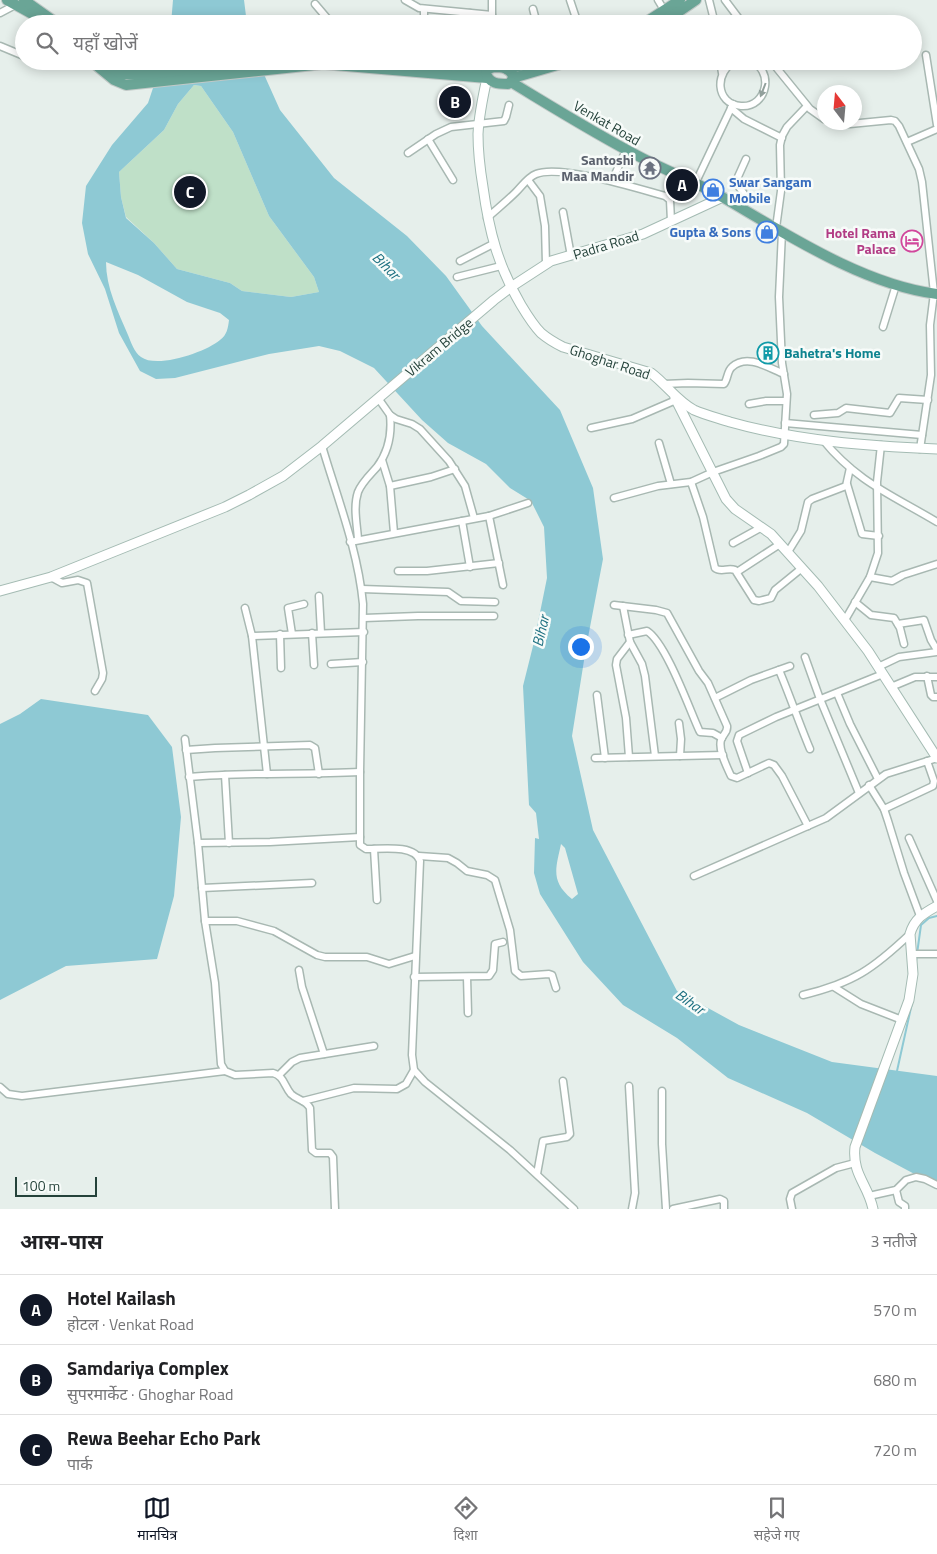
<!DOCTYPE html>
<html lang="hi">
<head>
<meta charset="utf-8">
<style>
  :root { --surface:#fff; --page:#f6f6f6; --text:#202124; --muted:#757577; --line:#e0e0e0; --accent:#111827 }
  body { margin:0; font-family:"Titillium Web","Noto Sans Devanagari",sans-serif; background:var(--page); color:var(--text) }
  .compass { position:absolute; left:817px; top:85px; width:45px; height:45px; border-radius:50%; background:var(--surface); box-shadow:0 2px 12px #0003; rotate:344deg }
  .scale { position:absolute; left:15px; bottom:12px; width:82px; box-sizing:border-box; padding-left:5px; border:2px solid #24423a; border-top:0; font-size:14px; line-height:18px; white-space:nowrap; color:#24423a; -webkit-text-stroke:4px #f7fbf9; paint-order:stroke }
  .you { position:absolute; left:580px; top:646px; width:18px; height:18px; margin:-12px; border:4px solid #fff; border-radius:50%; background:#1a73e8; box-shadow:0 0 0 8px #1a73e833 }
  .badge { display:grid; place-items:center; width:32px; height:32px; border-radius:50%; background:var(--accent); color:#fff; font-size:16px; font-weight:700 }
  .pin { position:absolute; translate:-50% -50%; border:2px solid #fff; box-shadow:0 1px 5px #0006 }
  .list { margin:0; padding:0; list-style:none }
  h2 { display:flex; justify-content:space-between; align-items:center; height:65px; margin:0; padding:0 20px; font-size:21px }
  h2 small { font-size:16px; font-weight:400; color:var(--muted) }
  .list li { display:grid; grid-template-columns:32px 1fr auto; gap:15px; align-items:center; box-sizing:border-box; height:70px; padding:0 20px; border-top:1px solid var(--line) }
  .list b { display:block; font-size:19px; white-space:nowrap }
  .list p { margin:0; font-size:16px; white-space:nowrap; color:var(--muted) }
  .list em { font-size:16px; font-style:normal; color:var(--muted) }
  .icon { flex:none; width:28px; height:28px; fill:none; stroke:currentColor; stroke-width:2; stroke-linecap:round; stroke-linejoin:round }
  .map { position:relative; flex:none; width:937px; height:1209px; overflow:hidden }
  .search { position:absolute; background:var(--surface); box-shadow:0 2px 12px #0003; left:15px; right:15px; top:15px; height:55px; display:flex; align-items:center; gap:12px; box-sizing:border-box; padding:0 18px; border-radius:28px; color:var(--muted); font-size:19px }
  .sheet { height:275px; background:var(--surface) }
  nav { display:flex; justify-content:space-around; align-items:center; box-sizing:border-box; height:70px; border-top:1px solid var(--line); background:var(--surface); font-size:14px; color:var(--muted) }
  nav a { display:grid; justify-items:center; gap:2px }
  nav .on { color:var(--accent) }
  .map>svg:first-child { display:block }
</style>
</head>
<body>
<div class="map">
<svg width="937" height="1209" viewBox="0 0 937 1209">
  <rect width="100%" height="100%" fill="#e6efeb"/>
  <!-- green -->
  <polygon fill="#bfe0c8" points="194,85 201,86 233,132 269,216 314,277 319,292 291,297 242,291 230,283 177,269 154,243 126,217 121,197 119,172 164,130 178,104"/>
  <!-- water -->
  <g fill="#8ec9d4" fill-rule="evenodd">
    <polygon points="173,0 244,0 247,24 171,24"/>
    <path d="M162,61H258L280,110L334,178L407,236L446,276L482,326L560,410L593,488L603,559L586,648L572,736L593,830L677,991L739,1025L832,1062L937,1076V1186L875,1153L807,1113L728,1078L677,1038L623,1005L583,962L540,894L534,873L535,838L539,839L536,813L529,805L523,686L534,642L547,578L544,527L531,501L510,488L486,464L448,443L422,420L374,368L340,351L319,346L269,354L175,378L156,379L140,371L119,333L105,289L88,254L82,223L86,186L112,145L148,103ZM194,85L201,86L233,132L269,216L314,277L319,292L291,297L242,291L230,283L177,269L154,243L126,218L121,197L119,172L164,130L178,104ZM106,262L138,275L187,302L220,313L229,320C228,328 227,335 220,340C206,352 157,369 141,357C134,352 131,342 128,335C118,311 106,288 106,262ZM561,844L565,848L578,894L572,899C550,881 556,868 561,844Z"/>
    <polygon points="41,699 148,715 172,747 181,817 174,896 157,959 66,966 0,1000 0,724 20,714"/>
  </g>
  <g fill="none" stroke-linecap="round" stroke-linejoin="round">
    <!-- stream -->
    <g stroke="#8ec9d4" stroke-width="2">
      <polyline points="916,961 921,925 929,918 937,916"/>
      <polyline points="897,1071 912,1003"/>
    </g>
    <!-- street casing -->
    <g stroke="#a8b8b2" stroke-width="9">
      <g id="street">
        <polyline points="405,0 419,8 492,15"/>
        <polyline points="570,0 578,24"/>
        <polyline points="658,0 664,10"/>
        <polyline points="709,0 715,24"/>
        <polyline points="725,0 743,24"/>
        <polyline points="315,4 332,24"/>
        <polyline points="533,9 537,24"/>
        <polyline points="0,13 17,4"/>
        <polyline points="424,24 424,9"/>
        <polyline points="469,24 470,13"/>
        <polyline points="492,24 492,0"/>
        <polyline points="0,46 24,56"/>
        <polyline points="926,55 937,125"/>
        <polyline points="43,61 45,62"/>
        <polyline points="720,61 722,73"/>
        <path d="M736,61C714,71 715,104 741,106C768,108 775,68 749,61"/>
        <polyline points="771,61 810,109 824,119"/>
        <polyline points="731,108 744,119 782,138"/>
        <polyline points="834,122 850,124 891,120 895,121 899,126 919,169 922,182 934,293 930,325 931,375 920,449"/>
        <polyline points="428,139 453,180"/>
        <polyline points="907,142 937,129"/>
        <polyline points="408,153 436,134 451,127 504,121 506,117 509,105"/>
        <polyline points="528,180 540,196 545,226 546,264"/>
        <polyline points="612,181 626,150"/>
        <polyline points="695,184 733,104"/>
        <polyline points="740,208 745,199 745,195 739,187 737,179 746,159"/>
        <polyline points="563,212 571,256"/>
        <path d="M487,218C497,209 507,201 516,192C522,186 528,177 536,174C560,164 639,189 665,196L670,200L671,221"/>
        <polyline points="776,228 781,191 780,145 782,136 787,127 807,106"/>
        <polyline points="460,261 493,244"/>
        <polyline points="457,277 501,266"/>
        <polyline points="883,327 896,285"/>
        <path d="M664,384L688,383L724,384C728,379 727,371 732,367C747,353 769,368 784,374"/>
        <polyline points="378,398 390,415 396,419 412,424 420,429 449,461 465,486 474,518"/>
        <polyline points="749,404 766,401 786,401"/>
        <polyline points="814,415 838,413 846,408 890,413 899,398 928,400"/>
        <polyline points="785,423 922,435"/>
        <polyline points="591,428 632,419 676,400"/>
        <path d="M823,440C857,482 892,495 937,522"/>
        <polyline points="659,443 671,484"/>
        <path d="M322,446C337,497 358,550 363,604L360,772V845L366,849C381,849 415,844 420,861L412,1055L414,1070L425,1082L510,1150L574,1209"/>
        <polyline points="382,460 390,486 394,533"/>
        <path d="M691,482L703,517L715,568C721,573 728,567 735,570L754,600L759,601L771,598L775,590L802,568"/>
        <polyline points="847,484 862,534 879,536"/>
        <polyline points="390,486 431,477 455,469"/>
        <polyline points="614,498 658,486 691,482 713,472 759,456 781,447 784,444 787,394 782,363 779,297 782,232"/>
        <polyline points="489,516 503,585"/>
        <polyline points="462,521 470,567"/>
        <path d="M358,539C357,524 353,507 358,492C362,482 370,475 377,467C389,451 392,434 390,415"/>
        <polyline points="350,542 489,516 528,503"/>
        <polyline points="733,543 762,527"/>
        <polyline points="788,552 801,531 808,502 812,499 846,486 850,468"/>
        <polyline points="398,571 427,571 499,563"/>
        <polyline points="737,572 780,544"/>
        <polyline points="51,577 62,583 78,580 87,583 103,673 102,679 95,691"/>
        <polyline points="870,577 892,581 903,575 937,564"/>
        <polyline points="362,589 448,592 461,601 495,602"/>
        <polyline points="319,596 321,633"/>
        <polyline points="855,602 871,615 894,618 900,628 904,644"/>
        <path d="M614,605L656,610L667,613L699,671L708,683L727,726C728,732 723,734 721,740C718,750 727,767 731,776L737,778L769,763L774,765L782,776L808,826"/>
        <polyline points="623,606 630,642 642,664 645,676 655,756"/>
        <polyline points="245,608 252,636 267,774"/>
        <polyline points="364,618 418,616 494,616"/>
        <polyline points="845,620 870,577 878,553 877,482 881,445"/>
        <polyline points="898,624 924,620 931,640 937,650"/>
        <polyline points="312,633 314,665"/>
        <polyline points="280,634 281,668"/>
        <polyline points="292,634 288,608 304,604"/>
        <path d="M628,635L647,631C666,643 689,708 699,730L700,732L713,733L722,738"/>
        <polyline points="252,636 364,632"/>
        <polyline points="805,657 820,699 859,793"/>
        <polyline points="331,664 363,662"/>
        <polyline points="878,667 899,657 937,652"/>
        <path d="M779,670C790,696 799,723 810,749"/>
        <polyline points="927,676 931,695 933,697 937,697"/>
        <polyline points="891,687 915,677 937,677"/>
        <polyline points="837,693 850,724 878,779"/>
        <polyline points="597,695 605,758"/>
        <polyline points="715,698 751,680 790,666"/>
        <polyline points="679,723 681,739 680,756"/>
        <path d="M185,739L198,843L205,921L215,983L221,1064L225,1071L235,1075L273,1073C284,1076 284,1086 291,1094C297,1100 306,1100 310,1108L312,1150L316,1153H330L333,1157L335,1209"/>
        <polyline points="186,750 215,748 310,745 315,748 319,774"/>
        <polyline points="629,757 626,718 616,665 617,659 630,642"/>
        <polyline points="595,758 723,755"/>
        <polyline points="748,773 737,741 739,735 776,717 883,674"/>
        <polyline points="225,775 229,843"/>
        <path d="M189,777C246,772 303,775 360,772"/>
        <polyline points="869,785 884,809 888,821 904,873 920,916"/>
        <polyline points="884,809 933,786 934,781 927,761"/>
        <polyline points="909,838 937,901"/>
        <polyline points="198,843 270,842 360,837"/>
        <polyline points="374,849 377,900"/>
        <polyline points="419,856 448,858 457,863 467,871 487,875 495,880 510,930 515,971 521,976 549,974 552,975 556,988"/>
        <polyline points="694,876 826,818 886,774 937,758"/>
        <polyline points="202,888 312,883"/>
        <polyline points="205,921 237,921 274,931 317,955 325,957 367,957 389,964 415,956"/>
        <polyline points="912,954 937,954"/>
        <polyline points="299,970 302,987 324,1054"/>
        <polyline points="414,977 489,976 493,970 495,944 503,942"/>
        <polyline points="467,977 468,1013"/>
        <polyline points="834,987 861,1004 902,1020"/>
        <path d="M803,995C853,983 873,969 910,934"/>
        <polyline points="279,1075 292,1062 300,1058 374,1046"/>
        <polyline points="629,1086 635,1193 632,1209"/>
        <polyline points="0,1087 8,1094 22,1096 225,1071"/>
        <polyline points="662,1091 662,1144 666,1209"/>
        <polyline points="303,1101 354,1088 397,1089 406,1084 414,1070"/>
        <polyline points="537,1174 543,1141 567,1137 570,1134 563,1081"/>
        <polyline points="896,1190 899,1202 905,1206 905,1209"/>
        <polyline points="869,1196 896,1190 906,1180 916,1177 925,1179 937,1185"/>
        <polyline points="673,1209 720,1199 724,1201 724,1209"/>
        <polyline points="792,1209 790,1199 792,1193 836,1168 855,1163"/>
      </g>
    </g>
    <!-- secondary casing -->
    <g stroke="#a4bbb3" stroke-width="11">
      <g id="secondary">
        <path d="M487,78C483,96 479,115 478,134C478,152 480,169 483,187C489,231 498,266 521,305C527,315 533,325 541,333C548,339 555,343 563,347L651,373C666,384 677,401 694,410C705,415 718,418 730,422C797,441 868,446 937,449"/>
        <polyline points="675,398 726,499 735,509 771,534 818,586 868,651 937,758"/>
        <polyline points="0,591 51,577 225,507 249,495 283,476 322,446 494,300 511,287 551,261 643,234 723,197"/>
        <path d="M873,1209C868,1184 852,1175 855,1147L909,1000L913,974L910,934C914,919 924,913 937,906"/>
      </g>
    </g>
    <!-- primary casing -->
    <g stroke="#c2cac8" stroke-width="12">
      <g id="primary">
        <polyline points="7,0 36,16 45,24"/>
        <polyline points="24,0 58,24"/>
        <polyline points="643,24 680,0"/>
        <polyline points="661,24 696,0"/>
        <polyline points="91,61 114,80 126,85 323,64 487,78"/>
        <polyline points="102,61 121,74 140,75 262,61"/>
        <polyline points="402,61 488,69"/>
        <path d="M494,67C503,67 508,68 513,75L512,81L508,84C499,84 489,84 486,73L488,69Z"/>
        <polyline points="507,69 540,61"/>
        <polyline points="513,78 571,61"/>
        <path d="M511,82C554,108 597,135 642,158C669,172 698,183 724,198C786,234 864,285 937,294"/>
      </g>
    </g>
    <!-- street -->
    <use href="#street" stroke="#fff" stroke-width="6"/>
    <!-- secondary -->
    <use href="#secondary" stroke="#fff" stroke-width="9"/>
    <!-- primary -->
    <use href="#primary" stroke="#6aa596" stroke-width="10"/>
  </g>
  <!-- one-way arrows -->
  <defs><path id="oneway-solid" d="M-6-.8H1V-3.2L6.5 0L1 3.2V.8H-6Z" transform="scale(1.25)"/></defs>
  <use fill="#92a09c" href="#oneway-solid" transform="translate(763 90) rotate(111)"/>
  <!-- icons -->
  <defs>
    <g id="temple-ring" transform="scale(1.125)"><circle r="9.5" fill="#f7fbf9" stroke="#6b7280" stroke-width="1.5"/><path d="M0-6L5-2H3V0L6.5 2.5H4V6H1.5V3h-3V6H-4V2.5H-6.5L-3 0V-2H-5Z" fill="#6b7280"/></g>
    <g id="shop-ring" transform="scale(1.125)"><circle r="9.5" fill="#f7fbf9" stroke="#3f7fe0" stroke-width="1.5"/><path d="M-5-2.5h2.3a2.7 3.5 0 0 1 5.4 0H5L5.5 6h-11ZM-1.5-2.5h3a1.5 2.3 0 0 0-3 0Z" fill="#3f7fe0"/></g>
    <g id="hotel-ring" transform="scale(1.125)"><circle r="9.5" fill="#f7fbf9" stroke="#d1479c" stroke-width="1.5"/><path d="M-6-4.5h1.5V1H6V5H4.5V3h-9V5H-6ZM-4 0a1.8 1.8 0 1 1 3.6 0ZM.5 0V-2.5h3Q6-2.5 6 0Z" fill="#d1479c"/></g>
    <g id="building-ring" transform="scale(1.125)"><circle r="9.5" fill="#f7fbf9" stroke="#0f9aa8" stroke-width="1.5"/><path d="M-4-6H4V6H1V3H-1V6H-4ZM-2.5-4.3h1.7v1.8h-1.7ZM.8-4.3h1.7v1.8H.8ZM-2.5-1h1.7V.8h-1.7ZM.8-1h1.7V.8H.8Z" fill="#0f9aa8"/></g>
  </defs>
  <g fill-rule="evenodd">
    <use href="#temple-ring" x="650" y="168"/>
    <use href="#shop-ring" x="713" y="190"/>
    <use href="#shop-ring" x="767" y="232"/>
    <use href="#hotel-ring" x="912" y="241"/>
    <use href="#building-ring" x="768" y="353"/>
  </g>
  <g text-anchor="middle" stroke-width="5" stroke-linejoin="round" paint-order="stroke">
    <!-- street labels -->
    <g font-size="14" fill="#24423a" stroke="#f7fbf9">
      <text transform="translate(607 123) rotate(30)" y="5">Venkat Road</text>
      <text transform="translate(606 245) rotate(-17)" y="5">Padra Road</text>
      <text transform="translate(439 347) rotate(-40)" y="5">Vikram Bridge</text>
      <text transform="translate(610 362) rotate(18)" y="5">Ghoghar Road</text>
    </g>
    <!-- worship labels -->
    <g font-size="14" font-weight="bold" fill="#5b616d" stroke="#f7fbf9" text-anchor="end">
      <text x="634" y="165">Santoshi<tspan x="634" dy="16">Maa Mandir</tspan></text>
    </g>
    <!-- shop labels -->
    <g font-size="14" font-weight="bold" fill="#366cbe" stroke="#f7fbf9" text-anchor="start">
      <text x="729" y="187">Swar Sangam<tspan x="729" dy="16">Mobile</tspan></text>
      <text x="751" y="237" text-anchor="end">Gupta &amp; Sons</text>
    </g>
    <!-- hotel labels -->
    <g font-size="14" font-weight="bold" fill="#b23c85" stroke="#f7fbf9" text-anchor="end">
      <text x="896" y="238">Hotel Rama<tspan x="896" dy="16">Palace</tspan></text>
    </g>
    <!-- culture labels -->
    <g font-size="14" font-weight="bold" fill="#0d838f" stroke="#f7fbf9" text-anchor="start">
      <text x="784" y="358">Bahetra's Home</text>
    </g>
    <!-- water labels -->
    <g font-size="15" font-style="italic" fill="#1c6f80" stroke="#f7fbf9">
      <text transform="translate(386 266) rotate(45)" y="5">Bihar</text>
      <text transform="translate(541 631) rotate(-77)" y="5">Bihar</text>
      <text transform="translate(690 1002) rotate(35)" y="5">Bihar</text>
    </g>
  </g>
</svg>
<svg class="compass" viewBox="-18 -18 36 36"><path d="M0-13l5 13h-10z" fill="#e53935"/><path d="M0 13l5-13h-10z" fill="#757577"/></svg>
<div class="scale">100 m</div>
<div class="you"></div>
<div class="pin badge" style="left:682px;top:185px">A</div>
<div class="pin badge" style="left:455px;top:102px">B</div>
<div class="pin badge" style="left:190px;top:192px">C</div>
<div class="search"><svg class="icon" aria-label="search" viewBox="0 0 24 24"><circle cx="10" cy="10" r="6"/><path d="M15 15l6 6"/></svg>यहाँ खोजें</div>
</div>
<section class="sheet">
<h2>आस-पास<small>3 नतीजे</small></h2>
<ul class="list">
<li><span class="badge">A</span><div><b>Hotel Kailash</b><p>होटल · Venkat Road</p></div><em>570 m</em></li>
<li><span class="badge">B</span><div><b>Samdariya Complex</b><p>सुपरमार्केट · Ghoghar Road</p></div><em>680 m</em></li>
<li><span class="badge">C</span><div><b>Rewa Beehar Echo Park</b><p>पार्क</p></div><em>720 m</em></li>
</ul>
</section>
<nav>
<a class="on"><svg class="icon" aria-label="map" viewBox="0 0 24 24"><path d="M3 6l6-2 6 2 6-2v14l-6 2-6-2-6 2zM9 4v14M15 6v14"/></svg>मानचित्र</a>
<a><svg class="icon" aria-label="directions" viewBox="0 0 24 24"><path d="M12 3l9 9-9 9-9-9zM9 14v-3h6M13 9l2 2-2 2"/></svg>दिशा</a>
<a><svg class="icon" aria-label="saved" viewBox="0 0 24 24"><path d="M7 4h10v16l-5-4-5 4z"/></svg>सहेजे गए</a>
</nav>
</body>
</html>
